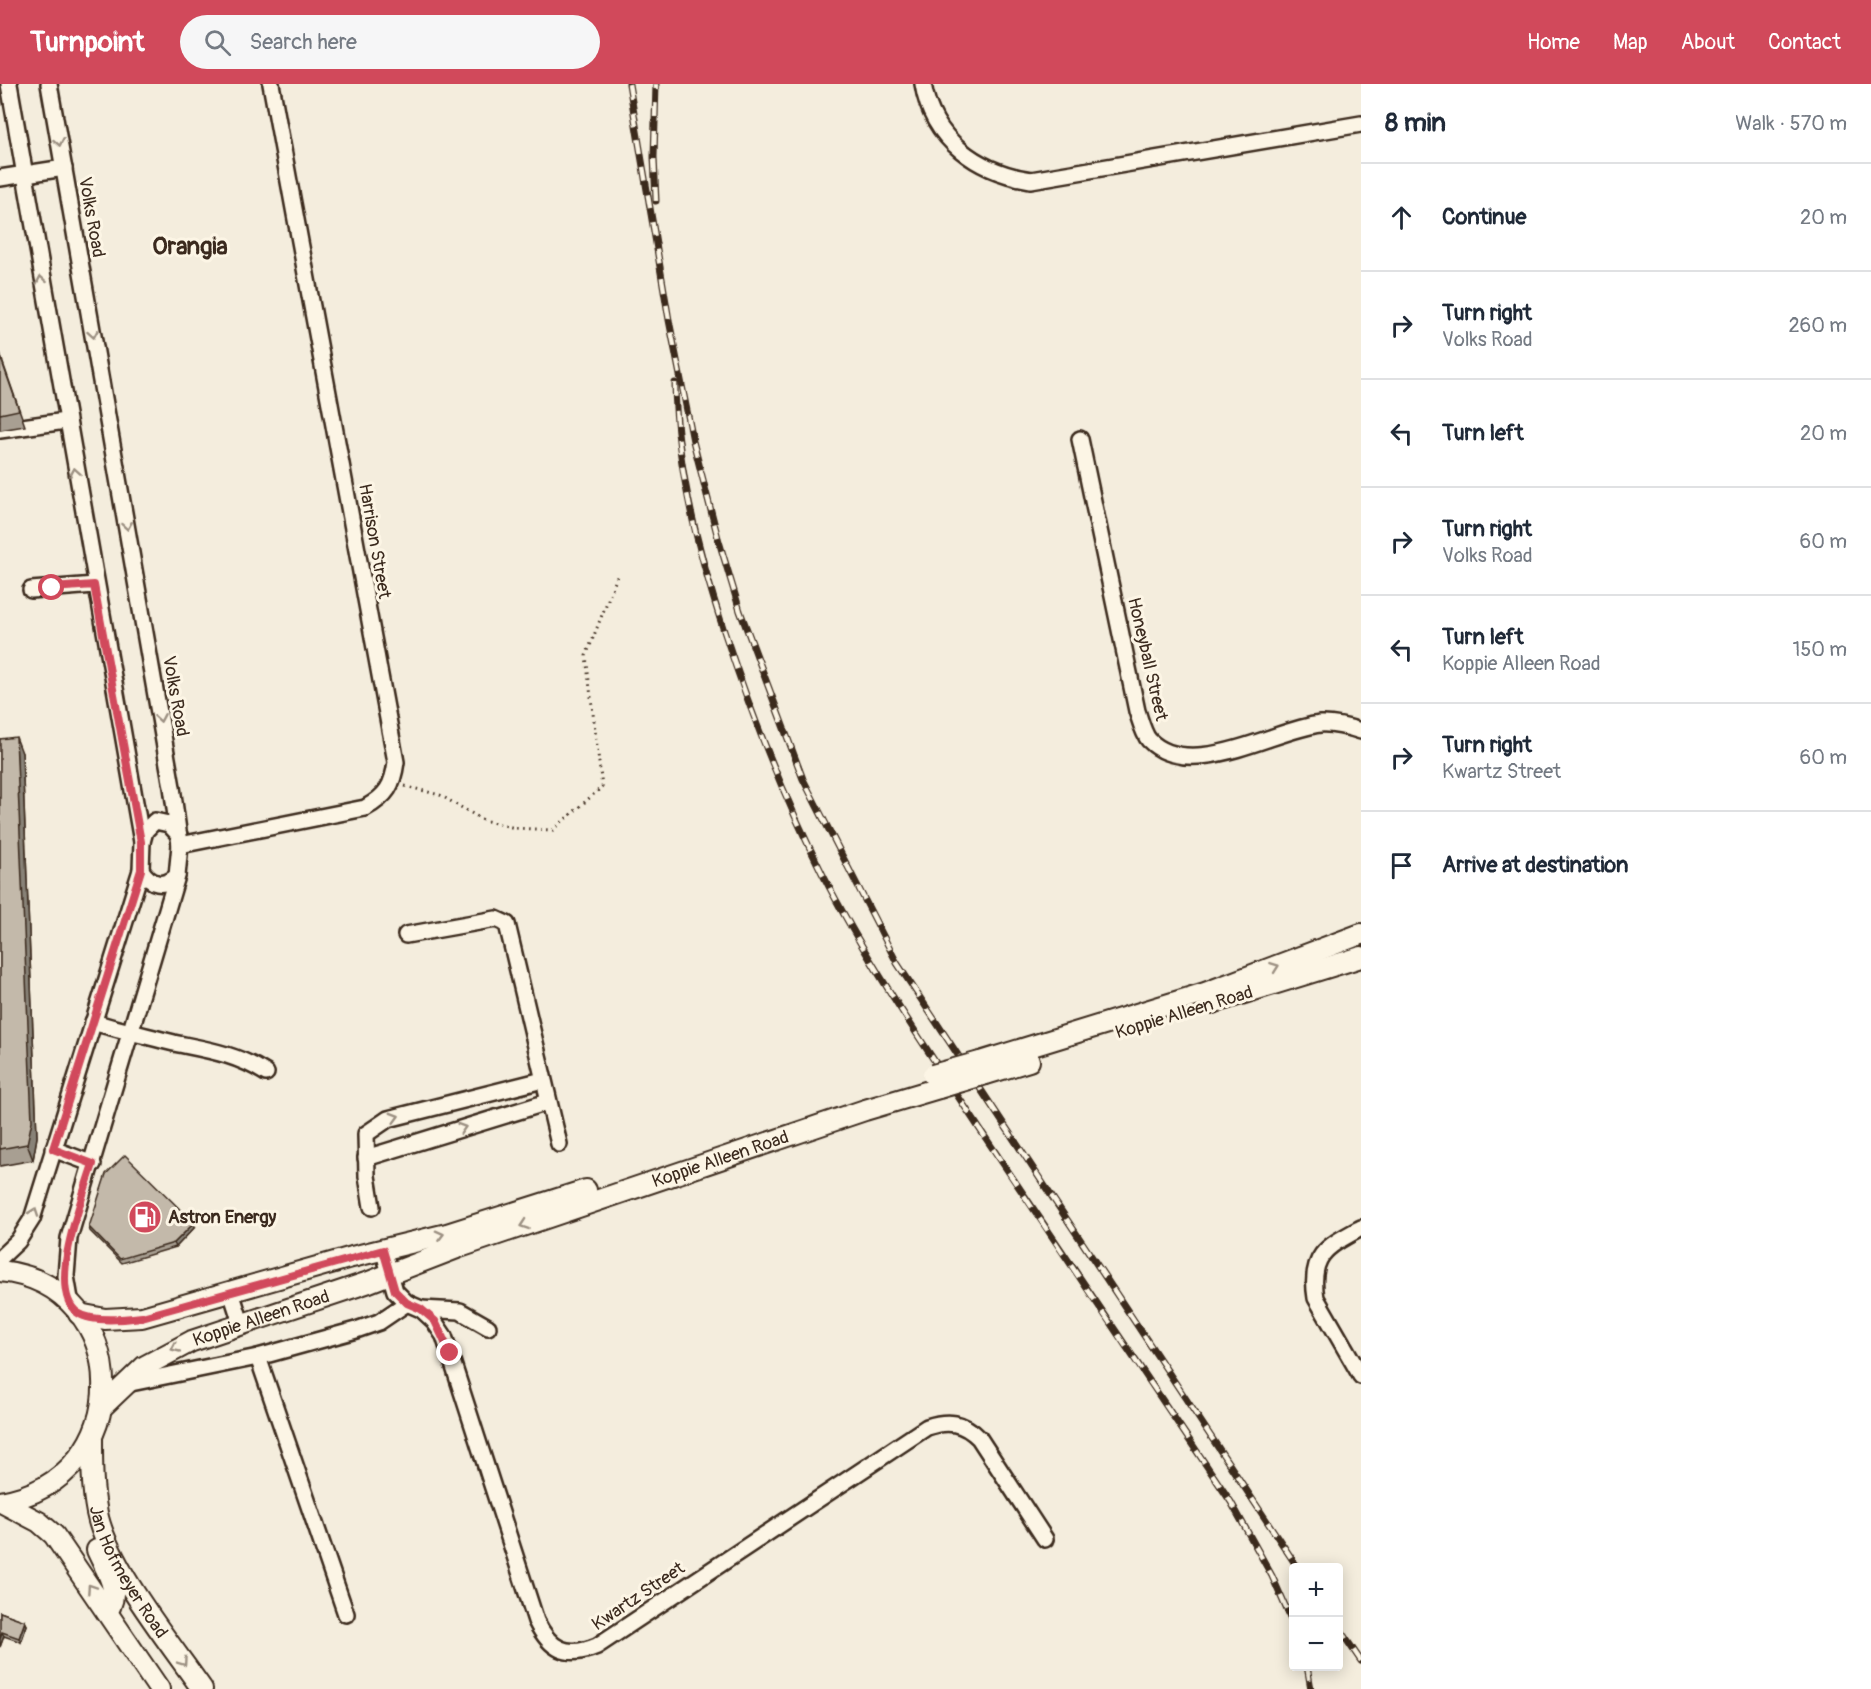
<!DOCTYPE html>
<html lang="en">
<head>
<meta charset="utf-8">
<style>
  :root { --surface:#fff; --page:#f6f6f7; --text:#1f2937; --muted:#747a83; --line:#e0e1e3; --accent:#d1495b }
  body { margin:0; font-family:Pangolin,sans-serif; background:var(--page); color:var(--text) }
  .controls { position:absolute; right:18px; bottom:18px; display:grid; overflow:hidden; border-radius:6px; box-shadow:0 3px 15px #0003 }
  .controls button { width:54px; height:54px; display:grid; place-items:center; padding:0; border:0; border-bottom:2px solid var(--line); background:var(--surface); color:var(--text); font:30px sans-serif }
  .stop { position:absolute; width:18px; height:18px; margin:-14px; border:4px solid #d1495b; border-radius:50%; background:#fff }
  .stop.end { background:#d1495b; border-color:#fff; box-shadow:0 2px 6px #0008 }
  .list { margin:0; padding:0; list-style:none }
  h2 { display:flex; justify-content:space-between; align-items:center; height:78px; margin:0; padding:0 24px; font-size:26px }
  h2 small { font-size:20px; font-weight:400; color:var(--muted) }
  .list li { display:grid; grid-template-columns:39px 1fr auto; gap:18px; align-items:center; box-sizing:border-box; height:108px; padding:0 24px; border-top:2px solid var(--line) }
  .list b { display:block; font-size:22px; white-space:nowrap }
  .list p { margin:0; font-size:20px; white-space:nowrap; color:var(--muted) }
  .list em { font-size:20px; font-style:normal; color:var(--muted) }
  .icon { flex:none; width:33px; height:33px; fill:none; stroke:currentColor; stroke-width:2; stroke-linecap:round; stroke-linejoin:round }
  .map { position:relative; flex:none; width:1361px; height:1605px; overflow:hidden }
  header { display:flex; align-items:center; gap:36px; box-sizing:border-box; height:84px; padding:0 30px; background:var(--accent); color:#fff }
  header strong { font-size:28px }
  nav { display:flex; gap:33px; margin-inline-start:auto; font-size:21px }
  .search { width:420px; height:54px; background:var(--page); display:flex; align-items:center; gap:15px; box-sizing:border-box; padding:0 21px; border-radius:33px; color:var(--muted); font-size:22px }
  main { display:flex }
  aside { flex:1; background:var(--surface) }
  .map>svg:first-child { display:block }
</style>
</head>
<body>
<header>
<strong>Turnpoint</strong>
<div class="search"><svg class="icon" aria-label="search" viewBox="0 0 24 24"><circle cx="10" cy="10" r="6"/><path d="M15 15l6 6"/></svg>Search here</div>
<nav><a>Home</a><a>Map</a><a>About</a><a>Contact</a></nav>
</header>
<main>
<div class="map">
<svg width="1361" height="1605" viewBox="0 0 1361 1605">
  <rect width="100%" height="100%" fill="#f4eddd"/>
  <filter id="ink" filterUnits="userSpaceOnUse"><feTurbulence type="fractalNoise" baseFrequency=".0167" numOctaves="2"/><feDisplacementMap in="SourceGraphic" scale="12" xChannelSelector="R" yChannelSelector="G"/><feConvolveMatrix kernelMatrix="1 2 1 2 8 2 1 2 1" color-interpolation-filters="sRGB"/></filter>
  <g filter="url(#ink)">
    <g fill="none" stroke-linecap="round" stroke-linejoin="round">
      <!-- minor casing -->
      <g stroke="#3b2a1e" stroke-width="20">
        <g id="minor">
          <polyline points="49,0 172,703 180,761 177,792 69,1154 66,1192 71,1221"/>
          <path d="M923,0C932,56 978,88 1031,96L1361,40"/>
          <polyline points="0,94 64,84"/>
          <polyline points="0,346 66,337"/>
          <path d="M1080,355L1137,627C1140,635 1143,649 1149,656C1190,698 1273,646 1320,640C1334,639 1348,643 1361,647"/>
          <polyline points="31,506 95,501"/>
          <polyline points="142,758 145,747 155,737 169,740 179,751"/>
          <path d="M180,761L365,724C387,712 393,701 396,678L271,0"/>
          <path d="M141,786C151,801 163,804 177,792"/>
          <polyline points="406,851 496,835 507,840 559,1060"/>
          <path d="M93,938C120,946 147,952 174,959C208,966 236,970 266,989"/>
          <polyline points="53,1065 93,1080"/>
          <polyline points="366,1074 548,1018"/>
          <polyline points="372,1123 367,1092 366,1050 388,1035 543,996"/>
          <path d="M1361,1144C1326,1163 1309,1171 1316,1214L1361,1292"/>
          <path d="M383,1165L395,1207L407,1219L421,1225L434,1237L444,1252L536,1537C550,1565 566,1575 597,1562L927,1343C948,1336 963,1338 979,1354L1045,1455"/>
          <polyline points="0,1174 18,1157 32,1135 141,786 142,758 9,0"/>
          <polyline points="231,1208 242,1242"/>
          <polyline points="421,1225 460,1227 488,1243"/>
          <polyline points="258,1273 346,1530"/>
          <polyline points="126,1300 258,1273 356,1246 379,1238 407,1219"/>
        </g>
      </g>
      <!-- major casing -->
      <g stroke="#3b2a1e" stroke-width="24">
        <g id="major">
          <polyline points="1212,919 1361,873"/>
          <polyline points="980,978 1205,909 1361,850"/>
          <polyline points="986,990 1029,977"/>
          <path d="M0,1187C135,1201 140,1395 0,1418"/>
          <polyline points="79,1230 105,1235 142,1233 352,1173 447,1150 586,1106"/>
          <path id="s1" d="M103,1322L145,1282L192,1257L369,1198L457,1164L865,1026L939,1004"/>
          <path id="s2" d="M92,1355C92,1380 92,1404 97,1429C108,1483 170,1559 202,1605"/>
          <polyline points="1,1418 39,1438 54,1451 159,1605"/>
          <path d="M97,1466C106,1487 122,1506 107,1528"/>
        </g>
      </g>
      <!-- path -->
      <polyline stroke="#3b2a1e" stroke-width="3" stroke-dasharray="1.5 4.5" stroke-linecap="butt" points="405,702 440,711 483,736 515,744 553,746 602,703 586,572 618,490"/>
      <!-- minor -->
      <use href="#minor" stroke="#fcf5e5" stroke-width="15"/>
      <!-- major -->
      <use href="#major" stroke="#fcf5e5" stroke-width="20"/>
      <!-- rail casing -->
      <g stroke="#3b2a1e" stroke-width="7">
        <g id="rail">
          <polyline points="629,0 669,236 693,357 718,454 740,527 803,695 897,879 1298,1484"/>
          <polyline points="656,117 654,73 656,0"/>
          <path d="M675,299C676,382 698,468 724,547C751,630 783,711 822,789C867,878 924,961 979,1044C1062,1169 1147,1293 1231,1418L1272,1492L1294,1542"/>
          <polyline points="1338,1543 1361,1577"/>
          <polyline points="1307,1582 1311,1605"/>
        </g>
      </g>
      <!-- rail -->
      <use href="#rail" stroke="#fcf5e5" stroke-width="4.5" stroke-dasharray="14" stroke-linecap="butt"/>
      <!-- major-bridge casing -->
      <g stroke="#3b2a1e" stroke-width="24" stroke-linecap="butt">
        <g id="major-bridge">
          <polyline points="933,991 980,978"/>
          <polyline points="939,1004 986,990"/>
        </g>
      </g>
      <!-- major-bridge -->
      <use href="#major-bridge" stroke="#fcf5e5" stroke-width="20"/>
    </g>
    <!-- wall -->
    <g fill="#a89f92" stroke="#3b2a1e" stroke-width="1.5">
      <polygon points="0,268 3,279 25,342 0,346"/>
      <polygon points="0,655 22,669 37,1053 33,1076 0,1082"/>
      <polygon points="89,1143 195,1143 176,1163 122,1179 90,1147"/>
      <polygon points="0,1528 25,1537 27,1541 21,1558 4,1552 0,1563"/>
    </g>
    <!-- shaded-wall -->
    <g fill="#888277" stroke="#3b2a1e" stroke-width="1.5">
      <polygon points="16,653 22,669 37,1053 33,1076 27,1060"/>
      <polygon points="194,1139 195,1143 176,1163 174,1159"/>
      <polygon points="25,1537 27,1541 21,1558 19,1554"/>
      <polygon points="2,1548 4,1552 0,1563 0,1555"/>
    </g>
    <!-- building -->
    <g fill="#c3b9aa" stroke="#3b2a1e" stroke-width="1.5">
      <polygon points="0,272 19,326 0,330"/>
      <polygon points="16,653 32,1037 27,1060 0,1065 0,655"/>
      <polygon points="125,1071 194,1139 174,1159 120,1175 89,1143 106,1090"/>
      <polygon points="0,1528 25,1537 19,1554 2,1548 0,1555"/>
    </g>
    <!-- one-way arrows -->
    <defs><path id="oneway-chevron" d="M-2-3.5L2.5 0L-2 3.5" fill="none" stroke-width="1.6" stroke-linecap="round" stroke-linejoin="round" transform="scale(1.5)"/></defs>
    <g stroke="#9c9082">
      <use href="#oneway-chevron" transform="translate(59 58) rotate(80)"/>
      <use href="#oneway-chevron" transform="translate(41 196) rotate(-100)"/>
      <use href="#oneway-chevron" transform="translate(93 250) rotate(80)"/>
      <use href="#oneway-chevron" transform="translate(75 388) rotate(-100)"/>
      <use href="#oneway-chevron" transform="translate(127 442) rotate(80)"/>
      <use href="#oneway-chevron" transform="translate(160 634) rotate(80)"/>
      <use href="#oneway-chevron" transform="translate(1275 883) rotate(-20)"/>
      <use href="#oneway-chevron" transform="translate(395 1033) rotate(-16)"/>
      <use href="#oneway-chevron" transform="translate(462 1044) rotate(-17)"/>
      <use href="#oneway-chevron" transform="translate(34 1128) rotate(-71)"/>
      <use href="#oneway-chevron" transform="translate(524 1141) rotate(161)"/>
      <use href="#oneway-chevron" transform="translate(440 1151) rotate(-14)"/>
      <use href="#oneway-chevron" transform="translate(175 1264) rotate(155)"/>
      <use href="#oneway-chevron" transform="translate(91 1504) rotate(-124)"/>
      <use href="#oneway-chevron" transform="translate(183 1578) rotate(55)"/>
    </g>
  </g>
  <g fill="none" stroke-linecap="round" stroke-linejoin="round" filter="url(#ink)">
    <!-- route -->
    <path stroke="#d1495b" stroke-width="8" d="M52,504L94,501L141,758V786L53,1065L93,1080C84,1110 45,1206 78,1229C93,1239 126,1235 142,1233L383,1166L395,1207L407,1219L421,1225L435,1237L450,1269"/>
  </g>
  <!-- icons -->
  <defs>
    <g id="fuel-disc" transform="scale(1.725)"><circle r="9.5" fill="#d1495b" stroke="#fcf5e5"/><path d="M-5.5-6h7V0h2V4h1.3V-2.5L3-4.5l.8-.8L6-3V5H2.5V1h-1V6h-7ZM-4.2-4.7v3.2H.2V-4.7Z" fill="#fff"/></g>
  </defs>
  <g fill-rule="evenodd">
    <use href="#fuel-disc" x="145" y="1133"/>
  </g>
  <g text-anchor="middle" stroke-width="6" stroke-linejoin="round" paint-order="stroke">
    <!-- street labels -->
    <g font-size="18" fill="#3b2a1e" stroke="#fcf5e5">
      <text transform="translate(92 133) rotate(80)" y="6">Volks Road</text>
      <text transform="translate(375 457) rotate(80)" y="6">Harrison Street</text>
      <text transform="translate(1148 575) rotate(77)" y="6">Honeyball Street</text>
      <text transform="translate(176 612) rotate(80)" y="6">Volks Road</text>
      <text transform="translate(1184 928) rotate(-17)" y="6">Koppie Alleen Road</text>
      <text dy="6" stroke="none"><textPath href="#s1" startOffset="670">Koppie Alleen Road</textPath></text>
      <text dy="6" stroke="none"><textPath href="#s1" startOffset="184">Koppie Alleen Road</textPath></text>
      <text dy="6" stroke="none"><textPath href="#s2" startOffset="141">Jan Hofmeyer Road</textPath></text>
      <text transform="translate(638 1512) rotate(-34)" y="6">Kwartz Street</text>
    </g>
    <!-- poi labels -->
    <g font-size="18" font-weight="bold" fill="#3b2a1e" stroke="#fcf5e5" text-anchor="start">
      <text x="168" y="1139">Astron Energy</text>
    </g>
    <!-- district labels -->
    <g font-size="24" font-weight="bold" fill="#3b2a1e" stroke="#fcf5e5">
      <text x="190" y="170">Orangia</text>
    </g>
  </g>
</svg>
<div class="controls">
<button>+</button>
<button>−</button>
</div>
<div class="stop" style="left:52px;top:504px"></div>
<div class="stop end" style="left:450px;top:1269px"></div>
</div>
<aside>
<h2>8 min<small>Walk · 570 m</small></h2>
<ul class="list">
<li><svg class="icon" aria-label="ahead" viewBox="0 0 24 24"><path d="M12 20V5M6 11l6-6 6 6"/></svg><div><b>Continue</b></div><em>20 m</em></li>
<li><svg class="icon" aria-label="right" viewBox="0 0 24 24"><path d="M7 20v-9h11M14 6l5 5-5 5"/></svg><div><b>Turn right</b><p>Volks Road</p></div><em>260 m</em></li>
<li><svg class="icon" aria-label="left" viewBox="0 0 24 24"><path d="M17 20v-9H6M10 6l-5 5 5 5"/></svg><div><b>Turn left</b></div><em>20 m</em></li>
<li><svg class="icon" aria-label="right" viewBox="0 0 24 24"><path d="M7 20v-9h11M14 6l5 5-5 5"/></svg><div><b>Turn right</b><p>Volks Road</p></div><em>60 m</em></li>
<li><svg class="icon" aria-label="left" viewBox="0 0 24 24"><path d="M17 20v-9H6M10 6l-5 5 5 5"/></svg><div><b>Turn left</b><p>Koppie Alleen Road</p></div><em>150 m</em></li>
<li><svg class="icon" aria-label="right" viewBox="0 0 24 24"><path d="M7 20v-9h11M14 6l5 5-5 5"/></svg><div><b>Turn right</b><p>Kwartz Street</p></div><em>60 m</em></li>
<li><svg class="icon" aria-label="arrive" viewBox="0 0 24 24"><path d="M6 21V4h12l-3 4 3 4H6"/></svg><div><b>Arrive at destination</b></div></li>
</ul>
</aside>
</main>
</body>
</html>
